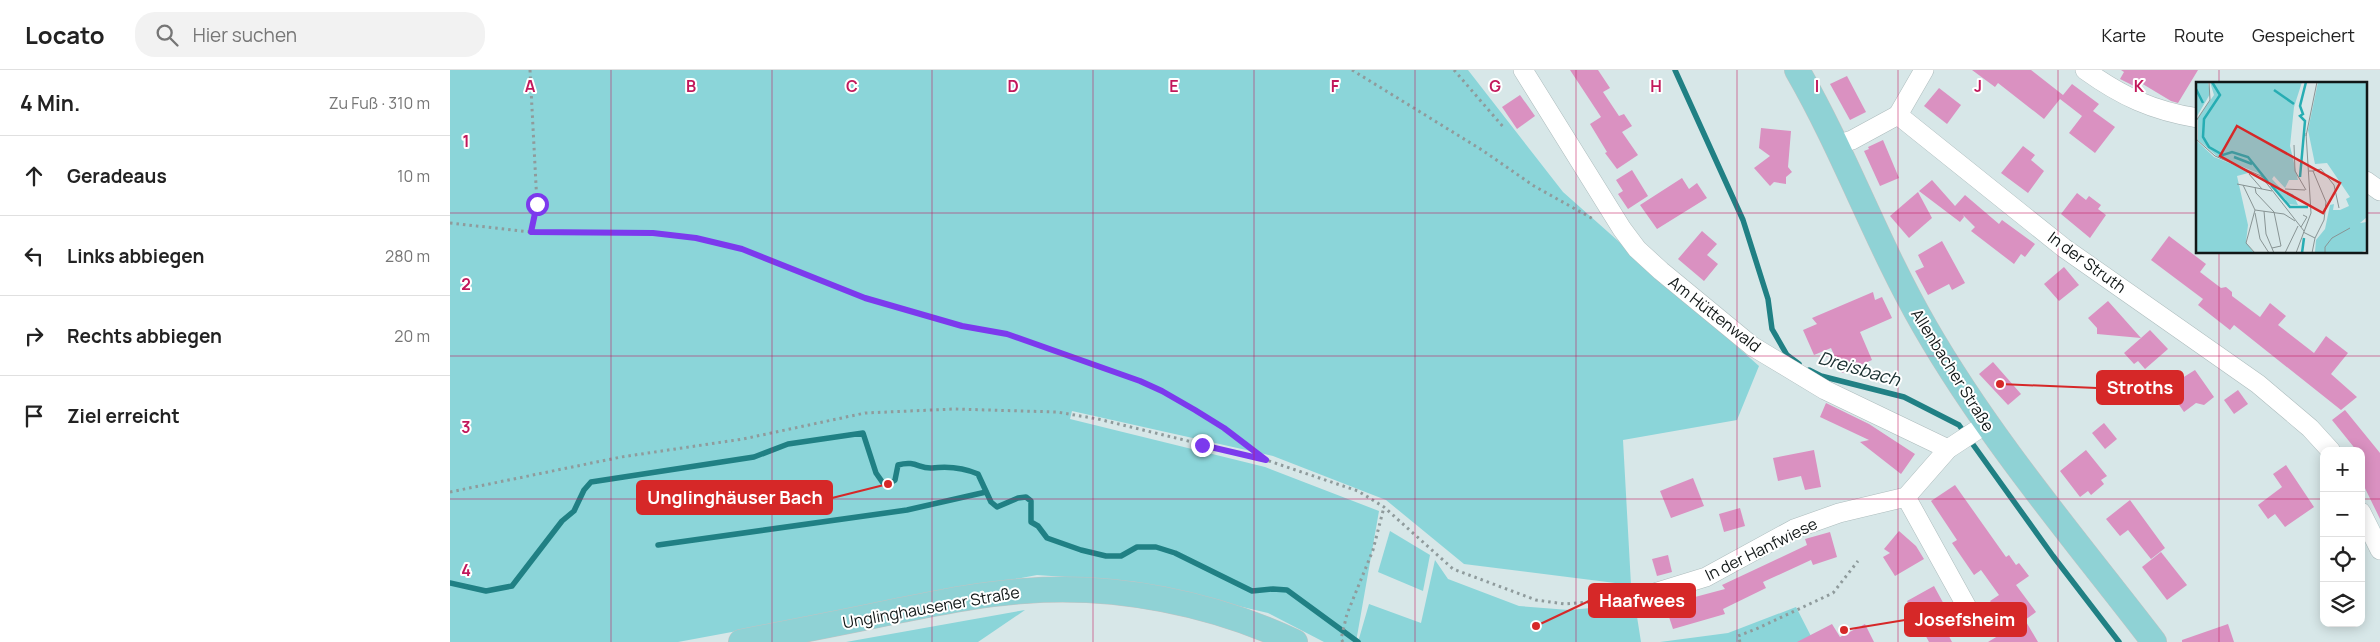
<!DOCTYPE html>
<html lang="de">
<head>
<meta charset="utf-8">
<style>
  :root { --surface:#fff; --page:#f2f2f2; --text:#222; --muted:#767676; --line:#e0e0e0 }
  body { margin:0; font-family:Manrope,sans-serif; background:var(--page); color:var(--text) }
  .controls { position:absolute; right:15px; bottom:15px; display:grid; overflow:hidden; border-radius:10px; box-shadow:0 2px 12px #0003 }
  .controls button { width:45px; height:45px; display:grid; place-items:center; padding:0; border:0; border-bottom:1px solid var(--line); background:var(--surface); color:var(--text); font:25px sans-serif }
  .stop { position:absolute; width:15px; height:15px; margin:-11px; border:4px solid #7c3aed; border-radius:50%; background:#fff }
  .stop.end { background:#7c3aed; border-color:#fff; box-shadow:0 1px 5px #0008 }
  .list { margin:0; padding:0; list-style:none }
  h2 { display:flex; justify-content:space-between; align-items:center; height:65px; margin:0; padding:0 20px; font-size:21px }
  h2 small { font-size:16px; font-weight:400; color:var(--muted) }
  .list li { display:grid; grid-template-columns:32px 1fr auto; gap:15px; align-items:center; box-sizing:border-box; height:80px; padding:0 20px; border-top:1px solid var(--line) }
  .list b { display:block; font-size:19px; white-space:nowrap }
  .list em { font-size:16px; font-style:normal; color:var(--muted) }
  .icon { flex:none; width:28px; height:28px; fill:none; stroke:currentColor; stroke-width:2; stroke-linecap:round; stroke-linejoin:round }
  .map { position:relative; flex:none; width:1930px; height:572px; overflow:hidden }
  header { display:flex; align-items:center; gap:30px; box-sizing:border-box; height:70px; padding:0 25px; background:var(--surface); border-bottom:1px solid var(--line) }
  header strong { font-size:24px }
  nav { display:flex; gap:28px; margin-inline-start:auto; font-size:18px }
  .search { width:350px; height:45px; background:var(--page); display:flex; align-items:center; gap:12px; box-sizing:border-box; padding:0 18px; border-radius:20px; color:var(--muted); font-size:19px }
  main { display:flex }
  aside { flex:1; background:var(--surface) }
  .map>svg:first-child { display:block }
</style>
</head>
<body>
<header>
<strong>Locato</strong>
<div class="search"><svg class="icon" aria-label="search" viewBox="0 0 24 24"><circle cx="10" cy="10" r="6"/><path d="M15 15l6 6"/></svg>Hier suchen</div>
<nav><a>Karte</a><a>Route</a><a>Gespeichert</a></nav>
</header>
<main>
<aside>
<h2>4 Min.<small>Zu Fuß · 310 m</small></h2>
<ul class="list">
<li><svg class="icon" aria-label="ahead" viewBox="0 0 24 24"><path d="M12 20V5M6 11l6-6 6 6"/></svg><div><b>Geradeaus</b></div><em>10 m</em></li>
<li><svg class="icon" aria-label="left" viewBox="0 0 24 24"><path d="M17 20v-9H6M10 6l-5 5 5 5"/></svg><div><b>Links abbiegen</b></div><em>280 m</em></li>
<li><svg class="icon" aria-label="right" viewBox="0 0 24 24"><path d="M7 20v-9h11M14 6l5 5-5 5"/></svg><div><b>Rechts abbiegen</b></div><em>20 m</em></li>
<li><svg class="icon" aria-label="arrive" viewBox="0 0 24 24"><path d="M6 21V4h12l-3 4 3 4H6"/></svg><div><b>Ziel erreicht</b></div></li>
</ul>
</aside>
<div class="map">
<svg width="1930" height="572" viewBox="0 0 1930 572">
  <rect width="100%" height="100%" fill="#d7e7e8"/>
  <!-- green -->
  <g fill="#8bd5d9">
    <polygon points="0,0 1018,0 1113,122 1309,296 1287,350 1173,370 1181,515 1014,494 936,430 823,386 622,341 620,349 815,397 929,441 906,572 874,572 818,543 686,512 587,505 228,572 0,572"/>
    <polygon points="940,461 980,485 973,521 928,502"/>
    <polygon points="985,490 998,509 1069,536 1119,540 1185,534 1191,572 908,572 919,534 971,553"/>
    <polygon points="1346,537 1364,572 1210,572 1278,563"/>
    <polygon points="575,540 528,572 396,572"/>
  </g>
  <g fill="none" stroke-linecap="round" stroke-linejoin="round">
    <!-- stream -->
    <g stroke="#208084" stroke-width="5.5">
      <polyline points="1225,0 1293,150 1318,229 1322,259 1337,285 1349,294"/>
      <polyline points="1359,300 1371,306 1454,327 1509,355 1603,486 1669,572"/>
      <polyline points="208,475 457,440 536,422"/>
      <path d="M0,513L36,521L62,516L112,451L124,441L134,420L141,412L304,387L338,374L413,363L426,403L433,413L438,414L445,410L448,395C466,390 469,399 482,398C498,396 512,397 528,404L541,432L547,437L568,428L576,427L581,431V452L588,456L597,468L631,480L656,486H671L687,477H706L725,483L802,521L823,519L837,520L908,572"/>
    </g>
  </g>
  <!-- building -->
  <g fill="#da91c1">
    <polygon points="1120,0 1148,0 1160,18 1153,22 1169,46 1174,44 1182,56 1172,62 1188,85 1167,99 1155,83 1157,82 1140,54 1151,47"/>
    <polygon points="1522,0 1581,0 1613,25 1622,14 1649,34 1643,41 1665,57 1645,83 1619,63 1632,46 1610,29 1594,49 1548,13 1545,17"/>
    <polygon points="1671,0 1748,0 1728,33 1721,31 1691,13 1688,18 1670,9 1674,2"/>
    <polygon points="1397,6 1416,42 1400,50 1380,14"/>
    <polygon points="1489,18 1511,35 1497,54 1474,36"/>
    <polygon points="1070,25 1085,46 1067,59 1052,37"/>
    <polygon points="1311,58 1341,61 1338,97 1342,102 1336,107 1336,114 1324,112 1320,116 1304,98 1320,86 1309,78"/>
    <polygon points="1433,70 1449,108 1430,116 1414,81 1419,79 1418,77"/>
    <polygon points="1573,76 1585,85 1581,90 1594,101 1578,123 1551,103"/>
    <polygon points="1182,100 1198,126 1178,139 1168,124 1173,121 1166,110"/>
    <polygon points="1232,108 1239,119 1247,113 1257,128 1207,159 1190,135"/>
    <polygon points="1482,110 1505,136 1515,125 1549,154 1552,150 1585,174 1575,187 1571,184 1564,194 1521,161 1525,157 1513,145 1514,147 1510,152 1469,121"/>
    <polygon points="1468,122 1482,148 1459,168 1440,146"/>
    <polygon points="1627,123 1636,130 1639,126 1651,135 1648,139 1656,145 1640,168 1611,144"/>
    <polygon points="1252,161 1267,174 1257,185 1268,194 1254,211 1228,189"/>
    <polygon points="1719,166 1756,194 1750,202 1771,218 1776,217 1782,222 1782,226 1810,247 1820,233 1836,246 1828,255 1864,283 1876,266 1898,283 1881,304 1907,327 1891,340 1784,255 1780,260 1748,235 1753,229 1701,190"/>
    <polygon points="1492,171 1515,213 1502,220 1499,214 1478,225 1465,201 1474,197 1468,185"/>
    <polygon points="1614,197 1629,215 1609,231 1594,214"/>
    <polygon points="1423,222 1425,230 1432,227 1442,248 1410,262 1422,290 1392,303 1381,278 1364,285 1353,260 1367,254 1362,248"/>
    <polygon points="1658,231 1691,268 1700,260 1718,279 1695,299 1688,291 1684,294 1674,283 1691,268 1647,264 1647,258 1638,248"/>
    <polygon points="1543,292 1571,324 1558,335 1529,304"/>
    <polygon points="1745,300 1764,327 1754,335 1746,333 1734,342 1723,326 1734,319 1729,310"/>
    <polygon points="1788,320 1798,334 1784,344 1774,330"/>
    <polygon points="1376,333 1419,354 1465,384 1451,404 1410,372 1419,370 1370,347"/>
    <polygon points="1895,340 1930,383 1930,449 1911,410 1911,381 1907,381 1882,350"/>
    <polygon points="1654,353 1667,369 1655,379 1642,363"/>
    <polygon points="1364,380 1371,417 1355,420 1351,406 1328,411 1323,388"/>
    <polygon points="1636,380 1657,406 1651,410 1654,414 1641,425 1638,421 1630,427 1610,401"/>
    <polygon points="1836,395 1864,437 1835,457 1825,444 1818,449 1808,435 1832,417 1823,404"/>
    <polygon points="1243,408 1254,436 1221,448 1210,421"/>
    <polygon points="1505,415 1556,487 1559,485 1566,495 1569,493 1579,506 1566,515 1586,542 1575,550 1588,572 1538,572 1561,558 1540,531 1549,525 1531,500 1524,505 1502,473 1507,470 1481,431"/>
    <polygon points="1680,430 1715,478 1701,489 1678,460 1670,466 1656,449"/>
    <polygon points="1290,438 1295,456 1274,462 1269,444"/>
    <polygon points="1449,461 1466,476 1474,489 1445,506 1433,487 1440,483 1434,479"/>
    <polygon points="1380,462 1387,487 1363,495 1361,490 1313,512 1316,518 1273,539 1275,544 1223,559 1215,535 1275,519 1272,515 1357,475 1355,469"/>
    <polygon points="1711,482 1737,515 1717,530 1692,497"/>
    <polygon points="1218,485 1222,502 1207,506 1202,489"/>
    <polygon points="1484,516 1496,538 1487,543 1502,572 1479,572 1457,531"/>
    <polygon points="1382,554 1390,567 1415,554 1424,572 1347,572"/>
    <polygon points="1778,554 1784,572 1732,572 1732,570"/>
  </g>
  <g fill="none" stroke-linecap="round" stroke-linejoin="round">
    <!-- minor casing -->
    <g stroke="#adbcbd" stroke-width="20">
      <g id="minor">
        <polyline points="1073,0 1172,159 1187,179 1211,201 1302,276 1375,320 1498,379"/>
        <path d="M1635,0C1671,26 1703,41 1748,48"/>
        <polyline points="1448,45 1474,0"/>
        <polyline points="1386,75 1402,70 1448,45 1614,178 1808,314 1860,358 1881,381"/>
        <polyline points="1916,111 1930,121"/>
        <polyline points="1456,427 1523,548"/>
        <polyline points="1911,442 1930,480"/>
        <polyline points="1191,527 1256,507 1344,459 1389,443 1456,427 1498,379 1536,354"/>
      </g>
    </g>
    <!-- major casing -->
    <g stroke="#c1c3c3" stroke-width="26">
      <g id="major">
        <path d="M1347,0C1395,83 1427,174 1475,257C1540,370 1625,469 1704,572"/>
        <path d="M291,572C343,562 395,552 447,541C488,533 531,524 574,521C666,514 762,533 845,572"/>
      </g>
    </g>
    <!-- path -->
    <g stroke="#8f9b9c" stroke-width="3" stroke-dasharray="2.5 4" stroke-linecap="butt">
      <polyline points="80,0 87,134 81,162"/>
      <polyline points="902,0 1032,80 1084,116 1145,150"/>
      <polyline points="1004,0 1055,59"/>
      <polyline points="0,153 81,162 203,163 246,169 292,179 415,228 511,256 557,264 690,311 712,321 745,340 774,358 815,389"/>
      <polyline points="0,422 171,387 293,369 415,343 504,339 607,342 648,349 816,390 908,421 934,437 1003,499 1086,530 1115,534 1174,529"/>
      <polyline points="893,572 891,569 897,544 923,480 934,437"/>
      <polyline points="1290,572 1288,566 1306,559 1383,523 1408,491"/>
    </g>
    <!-- minor -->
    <use href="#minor" stroke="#fff" stroke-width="19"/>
    <!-- major -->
    <use href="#major" stroke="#8fd2d5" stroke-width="25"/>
  </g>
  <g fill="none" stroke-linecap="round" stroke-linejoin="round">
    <!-- route -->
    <polyline stroke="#7c3aed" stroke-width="6" points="87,134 81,162 203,163 246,168 292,179 415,228 512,256 557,264 690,311 712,321 745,340 774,358 816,390 752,375"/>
  </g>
  <!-- grid -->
  <path fill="none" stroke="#c2185b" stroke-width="1" stroke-opacity="0.55" d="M161,0V572M322,0V572M482,0V572M643,0V572M804,0V572M965,0V572M1126,0V572M1287,0V572M1448,0V572M1608,0V572M1769,0V14M0,143H1748M1916,143H1930M1769,182V572M0,286H1930M0,429H1874M1911,429H1930"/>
  <g text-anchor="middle" stroke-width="4" stroke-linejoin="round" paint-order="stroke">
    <!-- street labels -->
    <g font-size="16" fill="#111717" stroke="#fff">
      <text transform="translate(1637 192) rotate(36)" y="6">In der Struth</text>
      <text transform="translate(1265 244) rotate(38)" y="6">Am Hüttenwald</text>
      <text transform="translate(1503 300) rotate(58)" y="6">Allenbacher Straße</text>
      <text transform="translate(1311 479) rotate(-26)" y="6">In der Hanfwiese</text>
      <text transform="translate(481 537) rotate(-10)" y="6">Unglinghausener Straße</text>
    </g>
    <!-- water labels -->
    <g font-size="18" font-style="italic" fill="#182e2f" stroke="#fff">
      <text transform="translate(1409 299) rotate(16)" y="6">Dreisbach</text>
    </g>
  </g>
  <!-- overview -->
  <g transform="translate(1746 12)">
    <rect width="171" height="171" fill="#d7e7e8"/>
    <path d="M0,0H12L14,12L0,36ZM14,0H106L98,25L94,64L102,98H93L89,106L78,94L76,97L88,110L97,112L102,123L90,122V118L62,91L22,75L2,58V36L18,13ZM122,0H171V135L164,141L171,140V168L163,171H114L119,170L120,158L129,147L134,123L138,122L137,128H144L153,124L150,117L154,115L131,81L119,82L112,48ZM0,58L18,75L56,90L41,94L52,143L50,160L58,171H0Z" fill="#8bd5d9"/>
    <path fill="none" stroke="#27adb3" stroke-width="2.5" d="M16,0L24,13L8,37L7,55L13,65L27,73L36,70L52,75L72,100M0,7L7,21M78,8L98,22M38,75L56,82M104,95L109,39L104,34L107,32L104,24L110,0M75,103L94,125H112M106,171L108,156"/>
    <path fill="none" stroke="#889494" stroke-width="1" d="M0,39L14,18L13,0M110,54L121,0M0,57L19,74L65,94L108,149M98,63L99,89L110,108M113,89H117L130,120L128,138L119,156M117,89L125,87L138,103L143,126M53,92L66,107L76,109M41,102L66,107M47,103L59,128M59,105L60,111L78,130L85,164L76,166M89,107L109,108M59,128L50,161L59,171M59,128L88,132L99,139M68,129L70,152L78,171M59,131L64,157L73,171M105,145L111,135L107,133M107,150L119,156L116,171M89,171L102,144M100,171L115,131L110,51M129,171V165L136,156L154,146"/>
    <path fill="#d62828" fill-opacity="0.15" stroke="#d62828" stroke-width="2.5" d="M41,44L144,101L127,131L24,74Z"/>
    <rect width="171" height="171" fill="none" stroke="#111717" stroke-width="2.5"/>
  </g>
  <g font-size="16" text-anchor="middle" font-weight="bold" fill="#c2185b" stroke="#fff" stroke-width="4" stroke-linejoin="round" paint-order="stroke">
    <text x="80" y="22">A</text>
    <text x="241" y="22">B</text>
    <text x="402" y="22">C</text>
    <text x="563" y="22">D</text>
    <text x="724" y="22">E</text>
    <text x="885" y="22">F</text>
    <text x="1045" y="22">G</text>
    <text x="1206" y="22">H</text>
    <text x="1367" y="22">I</text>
    <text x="1528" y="22">J</text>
    <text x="1689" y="22">K</text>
    <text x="16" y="77">1</text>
    <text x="16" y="220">2</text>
    <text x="16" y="363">3</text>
    <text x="16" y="506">4</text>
  </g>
  <!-- callouts -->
  <path fill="none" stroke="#d62828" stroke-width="2" d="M1550 314L1647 318M438 414L382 428M1086 556L1139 531M1394 560L1455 550"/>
  <g fill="#d62828" stroke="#fff" stroke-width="2">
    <circle cx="1550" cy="314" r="5"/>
    <circle cx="438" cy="414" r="5"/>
    <circle cx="1086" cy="556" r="5"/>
    <circle cx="1394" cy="560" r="5"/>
  </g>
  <g fill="#d62828" stroke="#d62828" stroke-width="2">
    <rect x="1647" y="301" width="86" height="33" rx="5"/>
    <rect x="187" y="411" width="195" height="33" rx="5"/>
    <rect x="1139" y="514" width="106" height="33" rx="5"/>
    <rect x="1455" y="533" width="121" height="33" rx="5"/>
  </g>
  <g font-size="18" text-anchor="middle" font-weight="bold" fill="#fff">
    <text x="1690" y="324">Stroths</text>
    <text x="285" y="434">Unglinghäuser Bach</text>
    <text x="1192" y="537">Haafwees</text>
    <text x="1515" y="556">Josefsheim</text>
  </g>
</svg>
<div class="controls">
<button>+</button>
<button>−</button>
<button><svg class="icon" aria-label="locate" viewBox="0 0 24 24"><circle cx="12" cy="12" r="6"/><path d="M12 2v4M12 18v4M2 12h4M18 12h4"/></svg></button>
<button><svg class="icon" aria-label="layers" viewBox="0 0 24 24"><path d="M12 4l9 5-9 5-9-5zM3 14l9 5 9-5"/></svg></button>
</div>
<div class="stop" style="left:87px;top:134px"></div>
<div class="stop end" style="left:752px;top:375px"></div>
</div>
</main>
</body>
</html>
